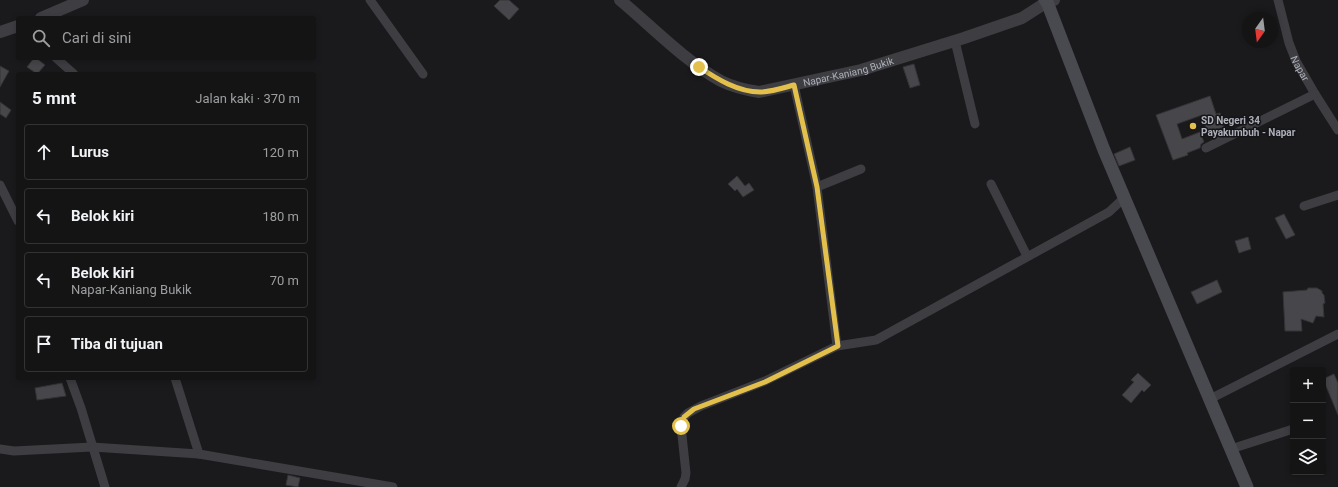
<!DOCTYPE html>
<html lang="id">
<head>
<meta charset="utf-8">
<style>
  :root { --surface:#141415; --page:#1d1d1e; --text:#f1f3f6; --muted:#9d9ea0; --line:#333334 }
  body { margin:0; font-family:Roboto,sans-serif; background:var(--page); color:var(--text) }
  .controls { position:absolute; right:12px; bottom:12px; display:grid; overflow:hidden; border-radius:4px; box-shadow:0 2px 6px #0003 }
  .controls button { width:36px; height:36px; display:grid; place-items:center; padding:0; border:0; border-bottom:1px solid var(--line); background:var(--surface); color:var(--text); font:20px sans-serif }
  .compass { position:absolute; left:1242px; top:12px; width:36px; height:36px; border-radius:50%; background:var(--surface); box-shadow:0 2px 6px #0003; rotate:194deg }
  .stop { position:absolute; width:12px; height:12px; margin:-9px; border:3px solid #e2c04b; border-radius:50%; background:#fff }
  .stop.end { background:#e2c04b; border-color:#fff; box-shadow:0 1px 4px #0008 }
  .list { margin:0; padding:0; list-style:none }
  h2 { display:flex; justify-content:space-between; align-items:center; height:52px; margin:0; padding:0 16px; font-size:17px }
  h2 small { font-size:13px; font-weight:400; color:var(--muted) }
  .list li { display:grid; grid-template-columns:26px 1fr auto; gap:12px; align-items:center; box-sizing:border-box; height:56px; margin:0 8px 8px; padding:0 8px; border:1px solid var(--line); border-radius:4px }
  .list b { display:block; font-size:15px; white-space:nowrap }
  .list p { margin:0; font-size:13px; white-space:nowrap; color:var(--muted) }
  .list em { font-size:13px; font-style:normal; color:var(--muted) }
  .icon { flex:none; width:22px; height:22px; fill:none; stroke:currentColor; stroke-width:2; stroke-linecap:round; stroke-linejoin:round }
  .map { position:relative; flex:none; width:1338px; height:487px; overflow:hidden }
  .search { position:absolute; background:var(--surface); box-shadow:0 2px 6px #0003; left:16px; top:16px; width:300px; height:44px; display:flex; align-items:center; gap:10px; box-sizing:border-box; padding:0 14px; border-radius:4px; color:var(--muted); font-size:15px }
  .panel { position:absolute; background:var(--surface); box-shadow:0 2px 6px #0003; left:16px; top:72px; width:300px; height:308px; border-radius:4px }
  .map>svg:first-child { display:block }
</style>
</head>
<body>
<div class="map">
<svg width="1338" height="487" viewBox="0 0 1338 487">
  <rect width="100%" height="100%" fill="#1a1a1c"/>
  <!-- building -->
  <g fill="#47474b" stroke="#343437">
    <polygon points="500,0 509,0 519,9 509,20 494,6"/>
    <polygon points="34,58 36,58 45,65 37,74 27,67"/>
    <polygon points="914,64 920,85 910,88 903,67"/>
    <polygon points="0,66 9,71 0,87"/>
    <polygon points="1210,96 1216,114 1220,113 1224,127 1207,132 1202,115 1177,124 1182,139 1200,132 1204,142 1201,144 1200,148 1187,153 1188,155 1173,160 1156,115"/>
    <polygon points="0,102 11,110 6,118 0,114"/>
    <polygon points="1130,147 1135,160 1119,166 1114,154"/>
    <polygon points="737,176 745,186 749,183 754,190 743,197 737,189 735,191 728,184"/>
    <polygon points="1284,214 1295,235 1286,239 1275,218"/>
    <polygon points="1248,237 1251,249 1239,253 1235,241"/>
    <polygon points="1217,280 1222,292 1197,304 1191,292"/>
    <polygon points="1308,288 1317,288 1322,291 1322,293 1324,295 1325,303 1323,304 1324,317 1316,316 1313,323 1301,319 1302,331 1285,331 1283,292 1307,290"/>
    <polygon points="1138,373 1151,385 1144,392 1142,390 1131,403 1122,395 1134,382 1131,380"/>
    <polygon points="1334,374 1338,383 1338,415 1323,379"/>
    <polygon points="62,383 66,396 37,400 35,388"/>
    <polygon points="288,475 300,478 298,487 286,485"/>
  </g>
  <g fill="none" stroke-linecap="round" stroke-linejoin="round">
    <!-- minor -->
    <g stroke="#3d3d42" stroke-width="9">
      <polyline points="370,0 423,74"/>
      <path id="s1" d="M1278,0L1289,43L1296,61L1315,94L1338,130"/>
      <polyline points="955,41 975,124"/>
      <polyline points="56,58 74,74"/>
      <polyline points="794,85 817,187 837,346"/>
      <polyline points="1206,148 1315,94"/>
      <polyline points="991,184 1027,256"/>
      <polyline points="0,185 18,221"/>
      <polyline points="817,187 861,169"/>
      <polyline points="1304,206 1338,195"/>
      <polyline points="70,378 81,408 105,487"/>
      <polyline points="175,378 199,454"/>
      <polyline points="1210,399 1338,334"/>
      <polyline points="0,449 14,451 92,447 199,454 393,487"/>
      <polyline points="1231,449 1293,429"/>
      <polyline points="681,487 685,479 686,473 681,426 684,417 688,413 701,406 765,381 837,346 876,340 1109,212 1124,198"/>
    </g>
    <!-- tertiary -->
    <g stroke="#3d3d42" stroke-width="12">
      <path id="s2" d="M620,0C651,26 686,62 721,81C733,87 746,90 759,92L861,70L964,38L1022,18L1047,2L1054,0"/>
      <polyline points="41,18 83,0"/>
      <polyline points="0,32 18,26"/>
    </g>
    <!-- secondary -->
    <polyline stroke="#494a50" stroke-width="13" points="1045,0 1047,2 1104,150 1247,487"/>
  </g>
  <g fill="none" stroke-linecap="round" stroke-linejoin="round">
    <!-- route -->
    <path stroke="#e2c04b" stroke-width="5" d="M681,426L684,417L694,409L765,382L838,346L817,187L794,85C783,88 771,92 760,92C738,92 717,79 699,67"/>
  </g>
  <!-- markers -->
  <circle fill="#e2c04b" stroke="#151517" stroke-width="1.5" cx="1193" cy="126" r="4"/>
  <g text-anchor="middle" stroke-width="3" stroke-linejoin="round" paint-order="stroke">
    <!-- street labels -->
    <g font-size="10" fill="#adb0ba" stroke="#151517">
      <text dy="4" stroke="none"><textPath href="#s1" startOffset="72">Napar</textPath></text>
      <text dy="4" stroke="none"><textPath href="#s2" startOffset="261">Napar-Kaniang Bukik</textPath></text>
    </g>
    <!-- poi labels -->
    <g font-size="10" font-weight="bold" fill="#adb0ba" stroke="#151517" text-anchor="start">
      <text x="1201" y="124">SD Negeri 34<tspan x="1201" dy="12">Payakumbuh - Napar</tspan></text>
    </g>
  </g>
</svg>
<div class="controls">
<button>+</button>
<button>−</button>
<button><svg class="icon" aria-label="layers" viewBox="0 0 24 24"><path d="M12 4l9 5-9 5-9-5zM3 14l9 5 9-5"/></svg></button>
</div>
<svg class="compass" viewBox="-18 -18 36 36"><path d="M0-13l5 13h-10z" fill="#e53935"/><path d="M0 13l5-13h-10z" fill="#9d9ea0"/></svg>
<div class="stop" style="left:681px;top:426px"></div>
<div class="stop end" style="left:699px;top:67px"></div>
<div class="search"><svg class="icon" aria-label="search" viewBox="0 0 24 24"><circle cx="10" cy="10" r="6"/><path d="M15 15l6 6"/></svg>Cari di sini</div>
<section class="panel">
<h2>5 mnt<small>Jalan kaki · 370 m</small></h2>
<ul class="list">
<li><svg class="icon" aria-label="ahead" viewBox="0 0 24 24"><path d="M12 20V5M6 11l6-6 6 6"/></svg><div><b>Lurus</b></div><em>120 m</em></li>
<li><svg class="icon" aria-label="left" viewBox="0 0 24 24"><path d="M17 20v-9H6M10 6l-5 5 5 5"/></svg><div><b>Belok kiri</b></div><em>180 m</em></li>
<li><svg class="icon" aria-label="left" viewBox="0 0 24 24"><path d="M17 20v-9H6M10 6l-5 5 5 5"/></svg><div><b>Belok kiri</b><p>Napar-Kaniang Bukik</p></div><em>70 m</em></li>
<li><svg class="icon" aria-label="arrive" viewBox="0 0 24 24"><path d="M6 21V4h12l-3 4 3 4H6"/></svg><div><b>Tiba di tujuan</b></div></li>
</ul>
</section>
</div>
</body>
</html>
